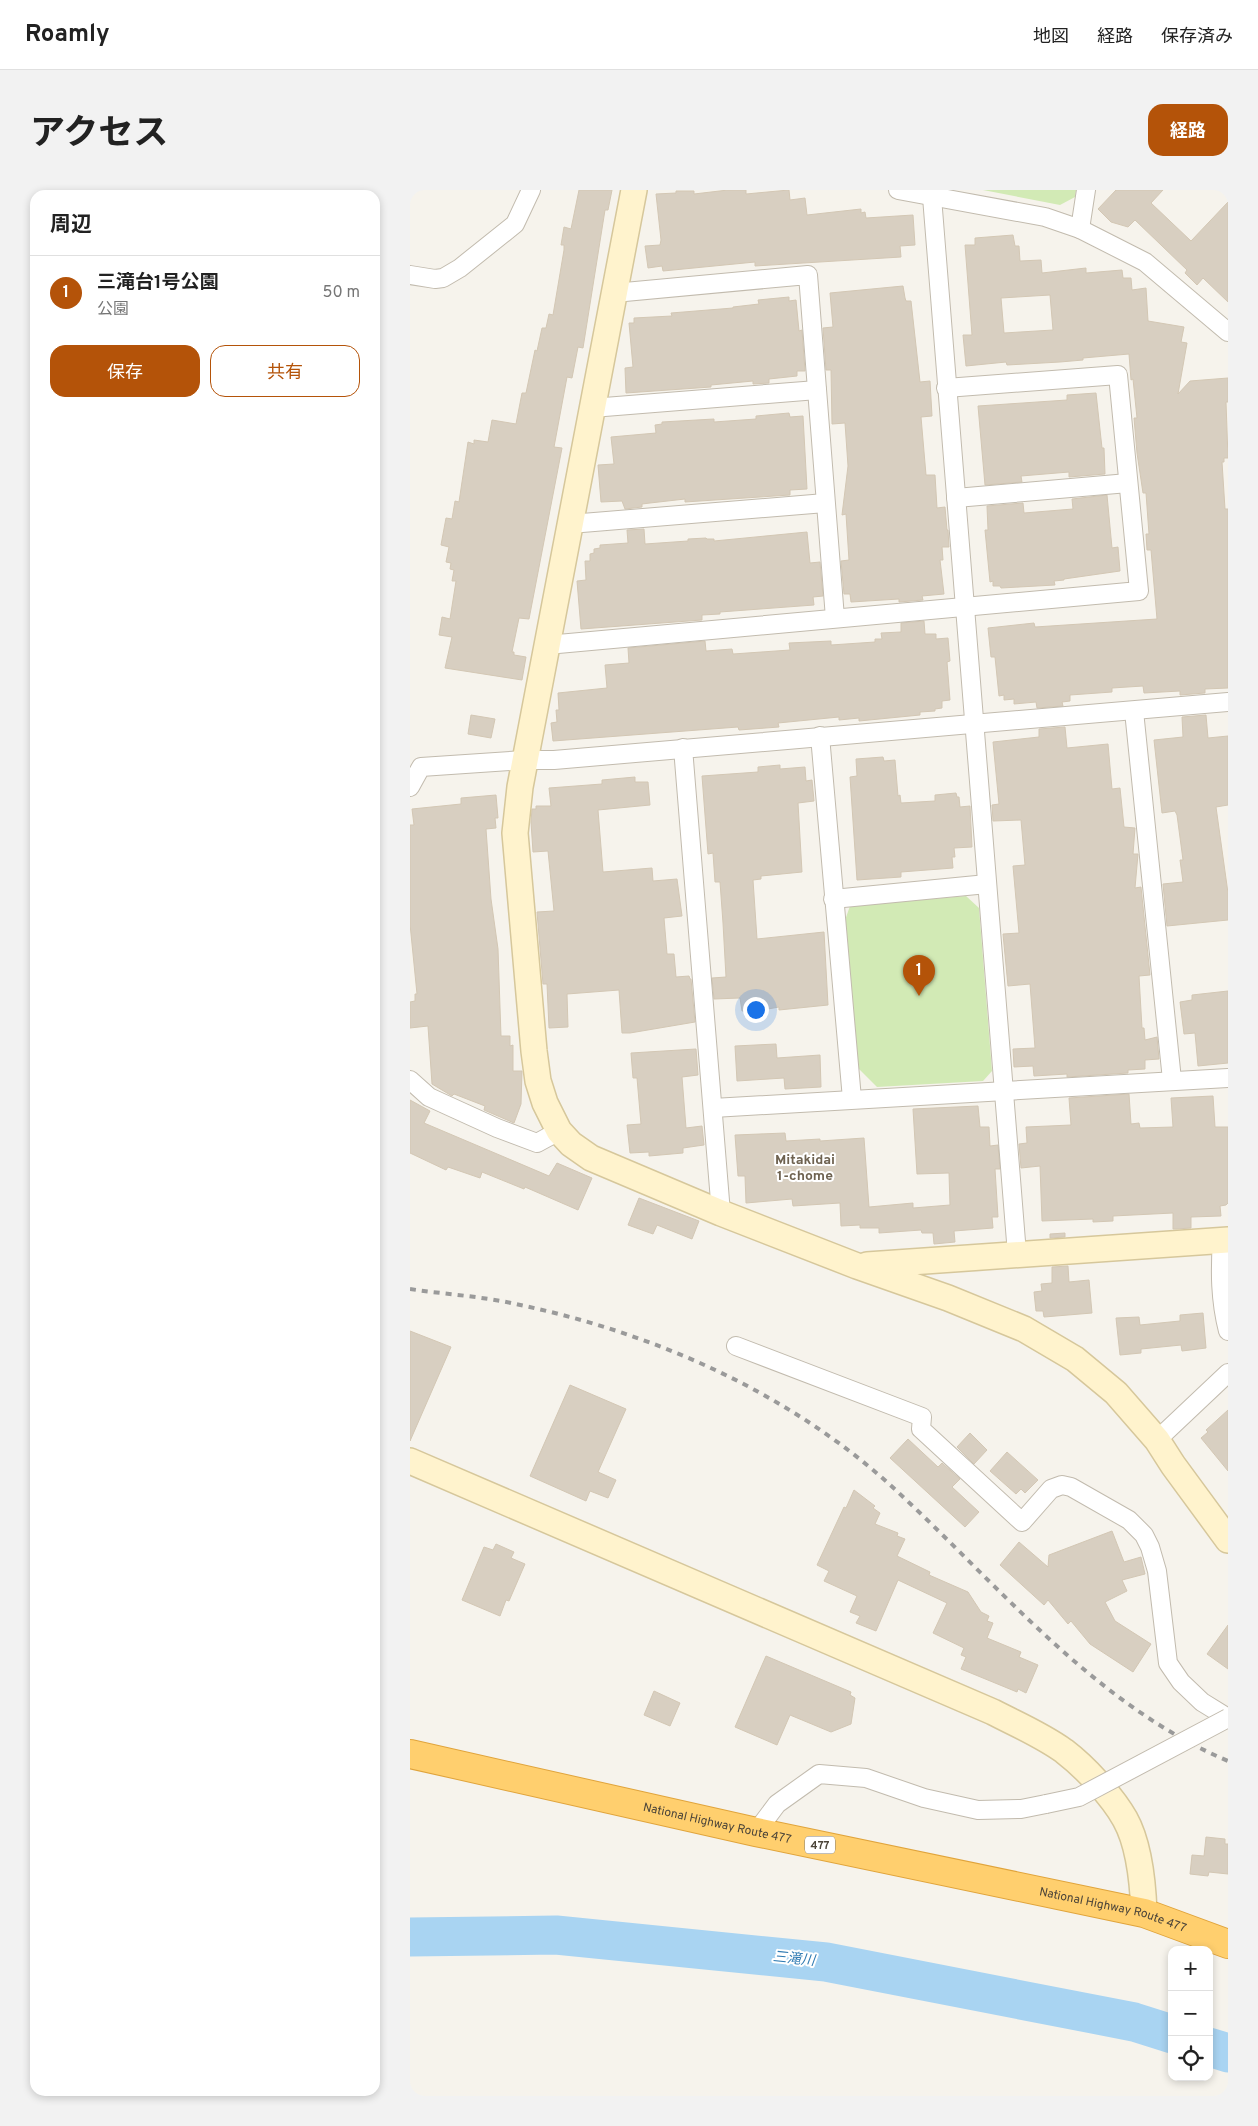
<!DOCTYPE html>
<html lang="ja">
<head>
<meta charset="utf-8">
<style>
  :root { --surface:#fff; --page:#f2f2f2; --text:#222; --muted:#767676; --line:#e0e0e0; --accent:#b45309 }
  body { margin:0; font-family:Overpass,"Noto Sans JP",sans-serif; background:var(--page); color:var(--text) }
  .controls { position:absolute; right:15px; bottom:15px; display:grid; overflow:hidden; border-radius:10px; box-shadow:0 2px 8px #0003 }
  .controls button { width:45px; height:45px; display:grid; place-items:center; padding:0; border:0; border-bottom:1px solid var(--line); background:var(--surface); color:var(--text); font:25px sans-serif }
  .you { position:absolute; left:345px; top:819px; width:18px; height:18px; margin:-12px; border:4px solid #fff; border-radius:50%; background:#1a73e8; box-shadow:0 0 0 8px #1a73e833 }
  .badge { display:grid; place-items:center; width:32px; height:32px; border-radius:50%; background:var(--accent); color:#fff; font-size:16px; font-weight:700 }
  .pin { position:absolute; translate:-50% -41px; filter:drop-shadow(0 1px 2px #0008) }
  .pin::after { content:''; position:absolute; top:26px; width:18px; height:15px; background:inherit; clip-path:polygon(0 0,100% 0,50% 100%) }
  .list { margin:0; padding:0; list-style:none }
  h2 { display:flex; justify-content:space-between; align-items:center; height:65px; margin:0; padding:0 20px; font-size:21px }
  h2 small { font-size:16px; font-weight:400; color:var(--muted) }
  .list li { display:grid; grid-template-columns:32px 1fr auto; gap:15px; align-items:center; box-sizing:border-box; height:75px; padding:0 20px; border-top:1px solid var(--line) }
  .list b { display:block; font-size:19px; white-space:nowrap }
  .list p { margin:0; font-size:16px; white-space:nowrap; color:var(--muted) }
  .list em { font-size:16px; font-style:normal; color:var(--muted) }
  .actions { display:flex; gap:10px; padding:15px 20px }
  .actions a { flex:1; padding:11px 0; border:1px solid var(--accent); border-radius:15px; text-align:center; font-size:18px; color:var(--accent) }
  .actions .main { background:var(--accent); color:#fff }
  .icon { flex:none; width:28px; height:28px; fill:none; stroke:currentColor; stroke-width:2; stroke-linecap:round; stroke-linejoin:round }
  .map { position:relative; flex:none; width:818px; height:1906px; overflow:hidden; border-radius:15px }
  header { display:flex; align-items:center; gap:30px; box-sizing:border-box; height:70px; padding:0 25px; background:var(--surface); border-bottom:1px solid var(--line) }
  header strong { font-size:24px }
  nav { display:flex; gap:28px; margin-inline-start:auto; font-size:18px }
  .intro { display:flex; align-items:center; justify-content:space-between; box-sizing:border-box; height:120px; padding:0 30px }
  h1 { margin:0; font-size:35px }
  .button { padding:12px 22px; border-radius:15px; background:var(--accent); color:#fff; font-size:18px; font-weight:700 }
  main { display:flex; gap:30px; padding:0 30px }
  aside { flex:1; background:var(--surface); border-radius:15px; box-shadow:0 2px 8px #0003 }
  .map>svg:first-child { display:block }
</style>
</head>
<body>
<header>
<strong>Roamly</strong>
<nav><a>地図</a><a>経路</a><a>保存済み</a></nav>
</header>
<div class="intro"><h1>アクセス</h1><a class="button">経路</a></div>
<main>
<aside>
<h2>周辺<small></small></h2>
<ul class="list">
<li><span class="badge">1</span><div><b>三滝台1号公園</b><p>公園</p></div><em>50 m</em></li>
</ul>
<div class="actions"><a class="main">保存</a><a>共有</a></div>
</aside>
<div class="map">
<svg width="818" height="1906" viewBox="0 0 818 1906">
  <rect width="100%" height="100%" fill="#f6f3ec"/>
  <!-- green -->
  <g fill="#d2eab5">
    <polygon points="573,0 666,0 665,7 650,15"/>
    <polygon points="556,706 569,718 582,881 573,891 467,897 448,878 434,733 440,716"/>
  </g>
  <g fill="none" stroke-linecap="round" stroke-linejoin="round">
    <!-- river -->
    <g stroke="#a9d4f2" stroke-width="39">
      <polyline points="0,1747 146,1745 416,1772 724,1832 762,1844"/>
      <polyline points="799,1857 818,1863"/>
    </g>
  </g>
  <!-- building -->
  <g fill="#d8cfc1" stroke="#d3c7b4" fill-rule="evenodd">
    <polygon points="169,0 202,0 198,20 195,20 173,158 168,157 162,188 157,187 144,257 152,258 119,429 109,428 102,462 104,462 104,465 116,467 112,490 35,478 42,447 29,445 32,427 40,429 46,391 42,391 44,380 40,379 41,373 36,372 39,357 31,355 36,328 42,329 45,311 49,312 58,252 64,254 64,250 78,252 82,230 106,234 112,203 116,203 125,160 127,161 132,138 136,138 139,124 143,125 154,60 154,55 151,55 154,37 161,39"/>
    <polygon points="318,0 336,0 336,4 379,0 380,10 395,8 397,25 451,19 451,23 455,22 456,28 503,25 505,55 490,56 491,67 345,76 345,72 253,81 252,76 238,78 235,56 250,55 251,50 246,4 266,3 266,1 284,1 284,4"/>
    <polygon points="706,0 753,0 741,13 781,51 818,12 818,112 793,88 787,95 775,83 777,80 725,30 718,37 701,32 688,19"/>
    <path d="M603,45L605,56H609L610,71L631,70L632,83L676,78V83L712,80L713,88H721L722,100L736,98L738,131L774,137L771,152L777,153L768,204L780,191L818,188V212H816L818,268H814V272H812L815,319H818V498L795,499V503L770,505V501L734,503L733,496L702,498V502L660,505V511L652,512L653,516L627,518L626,512L604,514V509L594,510V505L589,506L585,467H581L578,438L624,433L625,437L747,429L741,360H737L736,344H739L736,303H733L727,263L724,228H727L723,189L721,190L719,164L673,168V170L650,172L597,175L596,172L556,176L553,145H562L555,55H565V48ZM640,105L643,140L594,143L591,108Z"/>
    <polygon points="493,96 495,108 496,111 501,111 510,192 520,191 522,226 511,227 516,285 525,285 527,318 535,317 537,340 538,340 539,357 532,357 533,370 530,370 534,404 512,406 513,410 489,412 489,409 441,412 440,404 434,404 431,371 439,370 436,324 432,325 438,276 435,233 422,234 421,180 416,180 413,138 423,137 420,103"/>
    <polygon points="379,107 379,111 386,110 389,141 392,140 395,181 387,181 387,186 359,189 359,193 343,194 343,191 301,195 301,197 216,203 215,178 223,177 219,133 224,133 224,128 262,126 261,123 323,118 323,117 349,114 348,110"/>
    <polygon points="686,203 692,258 694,258 695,284 659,287 659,282 611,286 612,292 575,295 568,216 657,210 657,205"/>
    <polygon points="379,223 380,227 393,226 397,299 380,300 380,305 275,312 275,309 240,313 232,314 232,317 215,319 212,311 191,312 188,275 204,274 201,247 246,243 245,235 252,234 252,232 304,229 304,232 346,229 346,226"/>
    <polygon points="697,305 702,358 708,357 710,381 654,389 654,390 644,391 645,395 591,398 590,396 583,396 583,391 580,392 575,340 578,340 577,316 613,313 614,323 663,319 662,309"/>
    <polygon points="234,339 235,354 278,351 278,349 296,348 297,349 304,349 304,351 397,342 400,373 410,372 413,406 403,407 404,415 310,422 310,424 292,425 292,430 171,439 167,391 176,390 175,371 180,371 180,364 184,363 184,359 190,358 190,355 218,353 217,340"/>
    <polygon points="514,431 515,444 526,444 526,449 538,448 540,471 537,472 540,510 532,511 532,518 525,519 525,521 510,522 510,525 449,531 449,528 429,530 429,527 368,533 369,537 329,540 328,537 143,551 141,533 147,532 146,520 149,520 148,503 197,498 195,475 219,473 218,458 295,451 296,461 322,459 323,464 380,460 379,453 421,451 421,455 465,452 465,449 472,449 471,443 491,442 491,433"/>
    <polygon points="61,525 85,529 81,548 58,544"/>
    <polygon points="796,525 798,548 818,546 818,615 806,617 818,703 818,730 757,736 753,694 773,692 770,670 773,670 767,625 765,621 752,623 744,550 773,547 772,527"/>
    <polygon points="655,537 657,558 698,554 702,599 710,598 714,637 725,638 723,664 728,664 725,698 731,697 740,785 729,786 732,838 734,838 735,850 747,847 749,869 735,870 735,879 718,880 718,883 657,887 657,884 624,886 623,876 604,877 603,859 625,858 620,794 598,796 593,744 609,743 603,676 615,675 611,630 583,631 582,615 589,614 583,552 629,547 629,539"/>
    <polygon points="473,567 474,571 485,570 488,606 490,605 491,613 525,611 525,605 546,603 547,607 549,607 550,617 560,616 562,657 544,658 545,667 542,667 543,678 491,682 491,687 447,690 440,587 447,586 446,569"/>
    <polygon points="370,575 370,579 395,577 396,591 402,590 404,611 388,613 392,682 351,686 351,689 343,690 347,749 414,742 418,815 369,820 369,817 336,823 336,821 332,821 330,808 304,809 302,788 316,787 313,733 310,692 305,692 303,663 298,664 292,586 348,582 348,577"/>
    <polygon points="225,587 225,592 238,592 240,615 188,620 193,682 242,678 243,691 267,689 272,726 254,728 257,764 264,764 266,787 279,786 280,789 281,789 285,832 220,843 212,843 209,800 157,804 158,837 139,838 137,794 133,794 127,722 144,721 138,661 123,662 121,632 122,619 126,619 126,616 141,616 139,598 192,594 192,590"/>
    <polygon points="86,605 88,628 85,628 86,638 76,639 81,709 88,759 91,846 100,846 100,856 103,855 103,881 112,881 111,914 104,933 74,920 75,916 44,904 42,906 22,894 18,836 0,838 0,812 5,811 5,804 7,804 0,734 0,635 4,635 2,619 51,614 51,608"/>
    <polygon points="818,801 818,873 788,876 785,843 774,844 770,812 782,810 782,805"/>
    <polygon points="366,854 367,868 410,865 411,897 375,899 374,888 327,891 325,856"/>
    <polygon points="286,859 288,885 272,887 276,938 292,936 294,955 273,958 273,963 239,966 239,962 220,963 217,935 231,934 227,888 223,888 221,863"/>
    <polygon points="719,904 721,934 729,933 730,938 763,937 761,908 803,906 805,937 818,937 818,1013 816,1015 810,1016 811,1026 781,1027 781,1038 766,1039 763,1039 763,1023 703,1026 703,1031 683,1032 683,1029 632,1031 630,976 611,978 609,954 617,953 616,937 661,935 659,908"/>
    <polygon points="0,910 20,921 14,933 139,986 147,973 182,988 168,1020 115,997 114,999 72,982 70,988 38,977 36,980 0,963"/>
    <polygon points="568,916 570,937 579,937 580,956 588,955 590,979 585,979 588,1027 582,1027 583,1038 544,1041 545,1052 524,1054 523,1043 512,1043 511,1040 469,1043 469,1038 450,1038 450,1035 431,1036 430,1013 383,1016 382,1009 336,1013 335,986 328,986 325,945 375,943 376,951 410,949 410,951 454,948 459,1017 503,1013 503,1018 540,1015 539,983 507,984 503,919"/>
    <polygon points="229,1008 289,1031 282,1049 247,1035 243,1044 218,1035"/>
    <polygon points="655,1043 655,1047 640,1048 640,1044"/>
    <polygon points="658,1076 659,1092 679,1090 682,1123 634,1127 633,1121 626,1121 624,1102 632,1101 631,1094 642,1093 642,1077"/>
    <polygon points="793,1123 796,1158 772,1161 771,1155 731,1159 731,1163 710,1165 706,1128 729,1127 730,1135 770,1131 770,1125"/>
    <polygon points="0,1141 41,1157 0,1251"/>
    <polygon points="160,1195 216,1219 188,1282 206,1290 198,1308 180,1301 176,1311 120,1286"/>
    <polygon points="818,1220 818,1281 791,1248 798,1242 796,1240"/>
    <polygon points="560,1243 577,1260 564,1274 547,1257"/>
    <polygon points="498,1249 528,1277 532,1273 550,1289 542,1297 569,1322 555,1337 480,1268"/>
    <polygon points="597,1262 628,1290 615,1303 611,1299 606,1304 580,1281"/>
    <polygon points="444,1300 465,1316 463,1318 470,1323 465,1334 488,1343 487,1346 495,1349 487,1366 520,1382 519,1385 558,1402 571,1422 579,1426 577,1431 583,1433 577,1448 611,1462 609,1467 628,1475 616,1503 608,1499 607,1502 551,1479 556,1467 551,1465 554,1458 523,1443 537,1413 488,1390 466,1441 446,1433 450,1426 440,1422 447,1406 414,1391 419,1381 407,1375 434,1317 436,1318"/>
    <polygon points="702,1341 714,1372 731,1367 735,1384 712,1390 717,1401 695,1412 705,1431 741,1454 723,1482 680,1454 661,1431 658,1434 638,1410 634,1415 590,1375 609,1352 638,1377 639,1365"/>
    <polygon points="86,1354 104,1362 101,1368 115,1374 99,1411 96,1410 90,1426 52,1410 74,1357 83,1360"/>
    <polygon points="818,1435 818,1479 797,1464"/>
    <polygon points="356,1466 441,1502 440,1505 445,1508 441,1534 421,1542 380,1525 367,1555 325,1537"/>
    <polygon points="244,1501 270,1513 260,1536 234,1525"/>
    <polygon points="796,1647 815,1649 815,1654 818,1654 818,1684 799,1682 798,1686 780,1684 782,1665 794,1666"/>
  </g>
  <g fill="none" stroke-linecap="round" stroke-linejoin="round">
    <!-- street casing -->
    <g stroke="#c2bbae" stroke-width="20">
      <g id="street">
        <polyline points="488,0 635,27 670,39 735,72 818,142"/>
        <polyline points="522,7 607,1064"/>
        <polyline points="670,39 676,0"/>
        <polyline points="0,85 25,89 33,88 50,78 105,34 121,0"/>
        <polyline points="204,103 398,85 425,428"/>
        <polyline points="182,218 407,200"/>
        <polyline points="546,308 718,293"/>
        <polyline points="160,334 415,313"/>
        <polyline points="137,455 729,401 708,185 536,198"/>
        <polyline points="724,521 762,890"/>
        <polyline points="410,546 442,909"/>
        <polyline points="273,558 311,1023"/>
        <polyline points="0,597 11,577 115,570 144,570 818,512"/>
        <polyline points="423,709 577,694"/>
        <polyline points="0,890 19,907 87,938 127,953 149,941"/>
        <polyline points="303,918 818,888"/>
        <path d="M812,1050C810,1081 810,1110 818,1141"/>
        <polyline points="326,1156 512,1227 511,1239 612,1332 641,1299 652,1295 661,1297 719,1330 734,1345 740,1357 747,1381 758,1473 771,1492 792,1512 818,1528"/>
        <polyline points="747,1250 818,1183"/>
        <polyline points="346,1642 367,1614 409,1584 456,1588 514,1608 568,1620 611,1619 636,1614"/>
      </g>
    </g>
    <!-- secondary casing -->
    <g stroke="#d6c79b" stroke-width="28">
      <g id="secondary">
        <polyline points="224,0 110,597 105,643 124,861 128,891 135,913 149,941 161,954 181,968 311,1023 447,1076 538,1108 614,1139 665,1169 706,1203 747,1250 763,1275 818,1350"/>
        <polyline points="457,1075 818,1050"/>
        <path d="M0,1271L583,1522C606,1534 632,1545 654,1561C675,1577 702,1606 715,1629C729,1654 733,1694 734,1723"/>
      </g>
    </g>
    <!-- highway casing -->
    <g stroke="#e0a43c" stroke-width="30">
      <g id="highway">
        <path id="s1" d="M0,1564L346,1642L734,1723L818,1754"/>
      </g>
    </g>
    <!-- street -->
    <use href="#street" stroke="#fff" stroke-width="18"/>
    <!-- secondary -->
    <use href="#secondary" stroke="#fff3cd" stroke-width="25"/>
    <!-- highway -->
    <use href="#highway" stroke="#ffcf6e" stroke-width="28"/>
    <!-- rail -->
    <path stroke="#9a9a9a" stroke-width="4" stroke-dasharray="6 6" stroke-linecap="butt" d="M0,1099C33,1104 68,1106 101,1113C238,1141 373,1199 478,1293C586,1391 681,1513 818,1571"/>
    <!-- street-bridge casing -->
    <g stroke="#c2bbae" stroke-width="20" stroke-linecap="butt">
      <polyline id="street-bridge" points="636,1614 669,1607 818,1528"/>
    </g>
    <!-- street-bridge -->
    <use href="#street-bridge" stroke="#fff" stroke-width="18"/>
  </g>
  <g text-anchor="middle" stroke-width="4" stroke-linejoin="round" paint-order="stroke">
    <!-- shield labels -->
    <rect fill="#fff" stroke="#817c74" stroke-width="1" x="395" y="1646.5" width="30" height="17" rx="4"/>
    <g font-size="11" font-weight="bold" fill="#4b4439">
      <text x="410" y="1659">477</text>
    </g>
    <!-- street labels -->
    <g font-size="12" fill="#4b4439" stroke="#fff">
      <text dy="4" stroke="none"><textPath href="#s1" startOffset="315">National Highway Route 477</textPath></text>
      <text dy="4" stroke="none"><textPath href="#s1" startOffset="720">National Highway Route 477</textPath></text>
    </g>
    <!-- neighbourhood labels -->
    <g font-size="14" font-weight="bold" fill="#6e6250" stroke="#fff">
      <text x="395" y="974">Mitakidai<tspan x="395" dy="16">1-chome</tspan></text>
    </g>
    <!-- water labels -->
    <g font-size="14" font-style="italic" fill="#2e7ab2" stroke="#fff">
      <text transform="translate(384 1768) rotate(6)" y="5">三滝川</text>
    </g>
  </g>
</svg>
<div class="controls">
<button>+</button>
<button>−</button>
<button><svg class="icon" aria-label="locate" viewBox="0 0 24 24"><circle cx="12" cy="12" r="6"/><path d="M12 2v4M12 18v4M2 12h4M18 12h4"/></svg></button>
</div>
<div class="you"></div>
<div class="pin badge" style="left:509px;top:806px">1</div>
</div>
</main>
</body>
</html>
